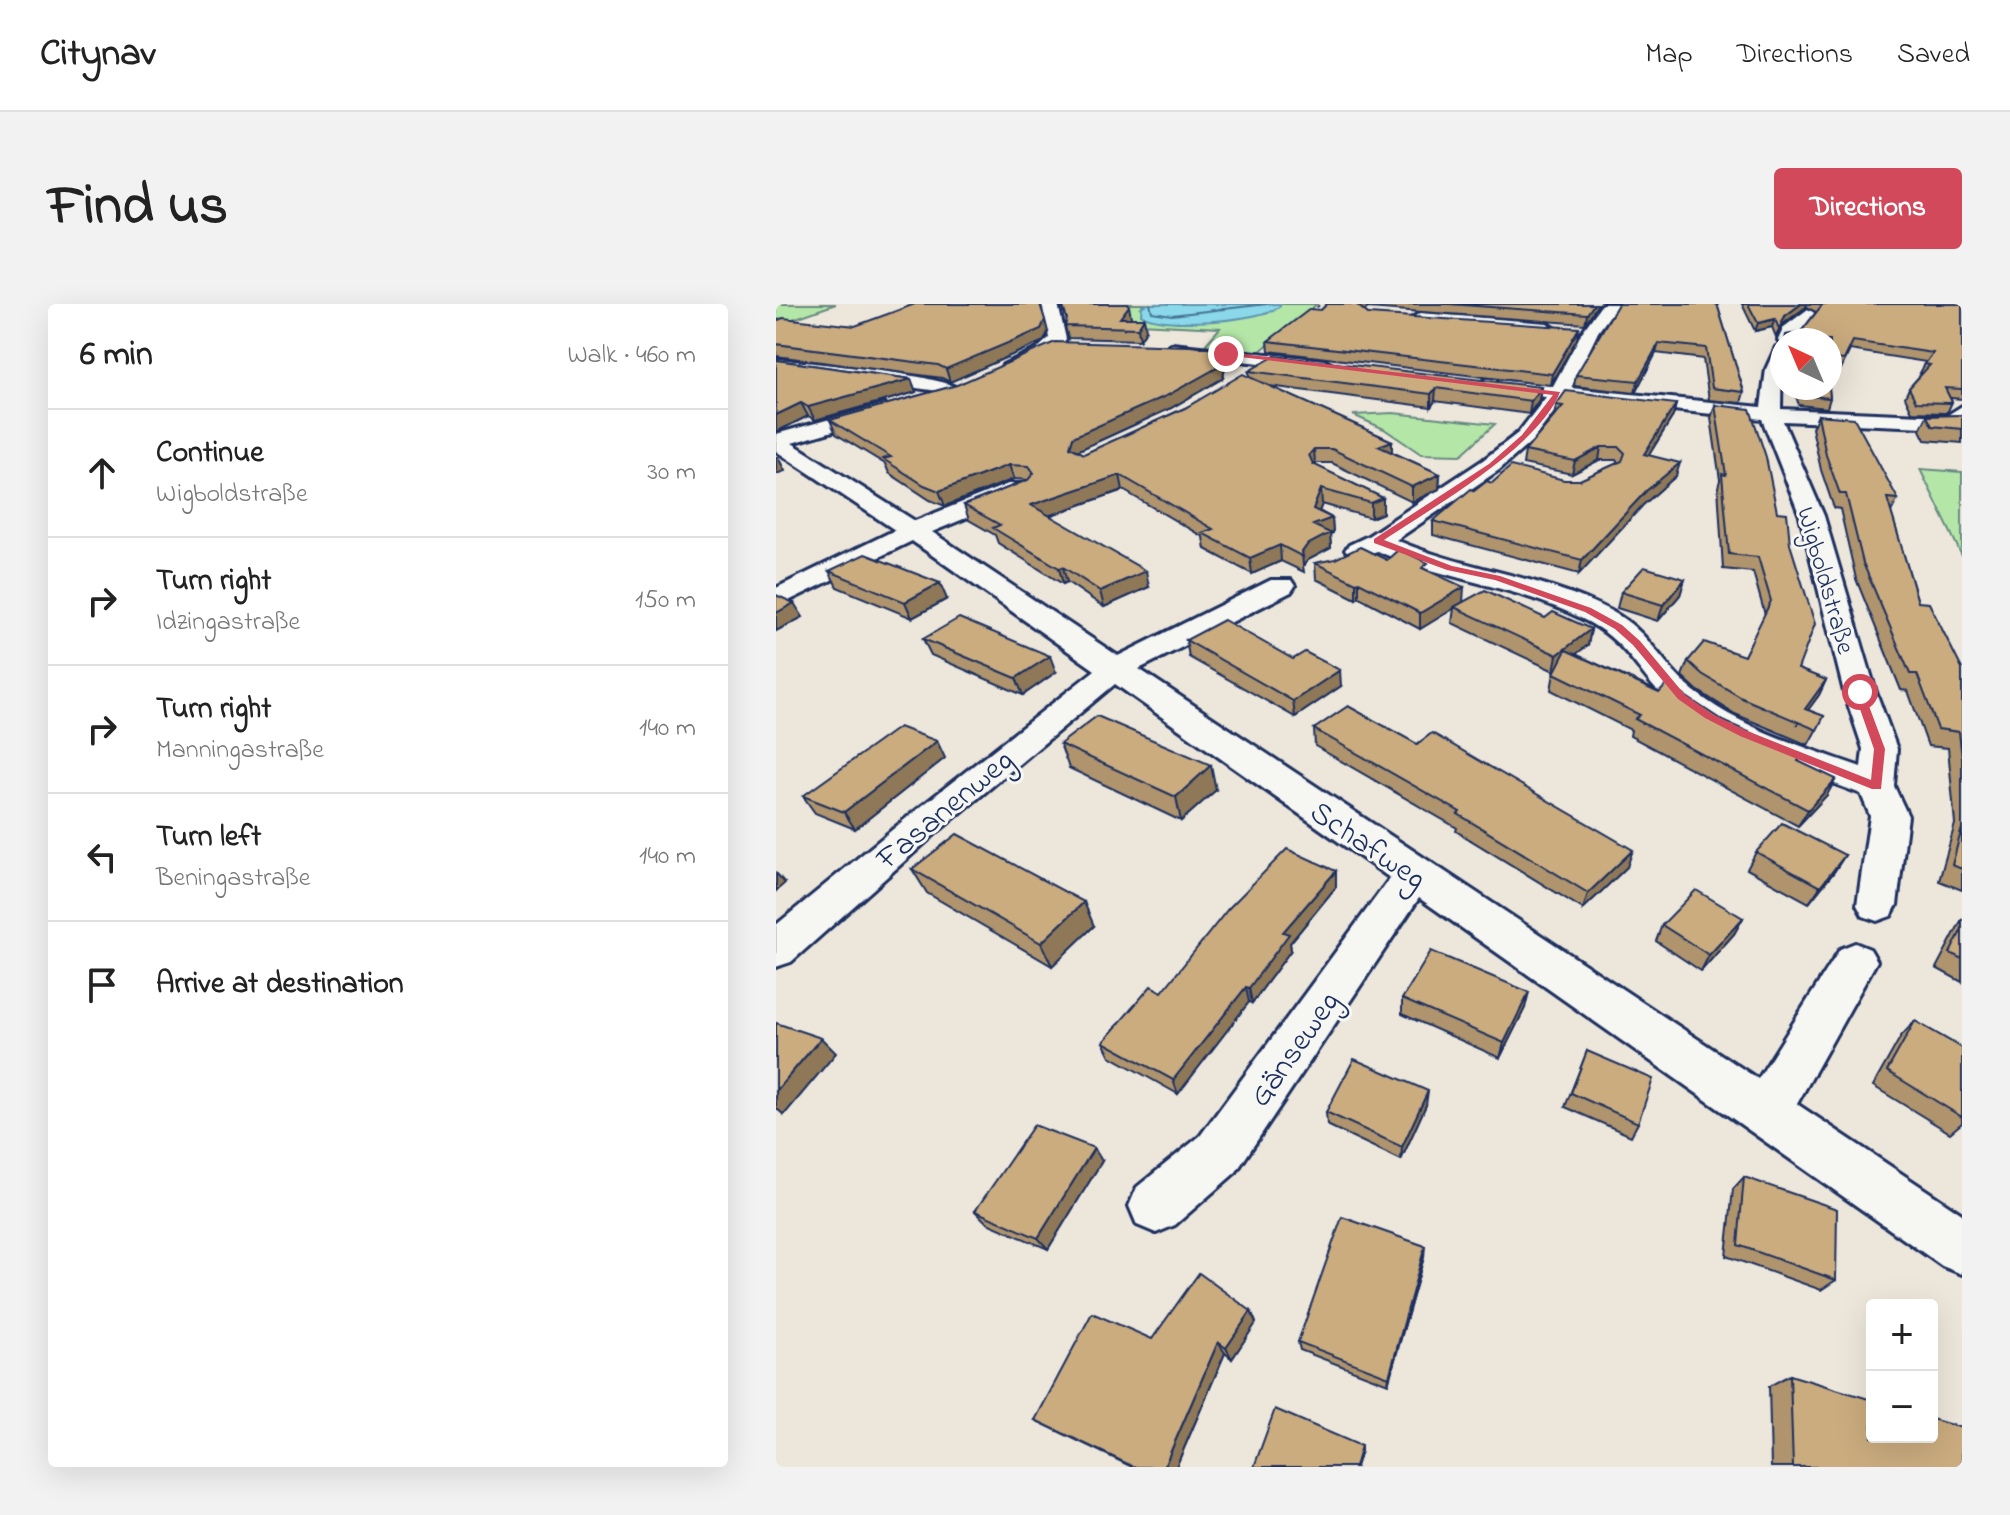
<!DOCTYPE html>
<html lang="en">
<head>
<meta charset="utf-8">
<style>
  :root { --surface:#fff; --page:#f2f2f2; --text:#222; --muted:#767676; --line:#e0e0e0; --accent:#d1495b }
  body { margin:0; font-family:"Indie Flower",sans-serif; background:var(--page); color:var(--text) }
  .controls { position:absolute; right:24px; bottom:24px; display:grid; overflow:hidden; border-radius:8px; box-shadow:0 8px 32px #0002 }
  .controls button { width:72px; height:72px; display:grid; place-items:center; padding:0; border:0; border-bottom:2px solid var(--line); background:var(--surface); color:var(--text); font:40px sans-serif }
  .compass { position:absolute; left:994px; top:24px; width:72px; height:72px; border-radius:50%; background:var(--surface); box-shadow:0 8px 32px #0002; rotate:316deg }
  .stop { position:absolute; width:24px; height:24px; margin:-18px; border:6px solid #d1495b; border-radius:50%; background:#fff }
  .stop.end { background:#d1495b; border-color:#fff; box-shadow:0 2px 8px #0008 }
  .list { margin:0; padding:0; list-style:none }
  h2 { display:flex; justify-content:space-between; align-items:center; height:104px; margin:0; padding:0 32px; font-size:34px }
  h2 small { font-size:26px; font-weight:400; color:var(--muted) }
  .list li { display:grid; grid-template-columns:52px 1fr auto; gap:24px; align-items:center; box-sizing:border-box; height:128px; padding:0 32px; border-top:2px solid var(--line) }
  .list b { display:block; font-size:30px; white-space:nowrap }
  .list p { margin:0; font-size:26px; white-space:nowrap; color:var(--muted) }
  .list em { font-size:26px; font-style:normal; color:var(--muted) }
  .icon { flex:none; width:44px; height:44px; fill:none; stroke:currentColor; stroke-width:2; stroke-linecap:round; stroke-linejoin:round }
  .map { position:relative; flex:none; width:1186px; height:1163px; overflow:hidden; border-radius:8px }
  header { display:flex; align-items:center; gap:48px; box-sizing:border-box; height:112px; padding:0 40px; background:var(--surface); border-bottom:2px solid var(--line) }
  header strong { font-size:38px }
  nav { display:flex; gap:44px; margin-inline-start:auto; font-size:28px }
  .intro { display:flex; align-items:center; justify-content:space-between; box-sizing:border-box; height:192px; padding:0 48px }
  h1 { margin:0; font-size:56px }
  .button { padding:20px 36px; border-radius:8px; background:var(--accent); color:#fff; font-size:28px; font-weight:700 }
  main { display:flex; gap:48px; padding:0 48px }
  aside { flex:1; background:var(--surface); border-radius:8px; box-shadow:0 8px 32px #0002 }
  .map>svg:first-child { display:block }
</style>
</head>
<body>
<header>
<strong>Citynav</strong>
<nav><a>Map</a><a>Directions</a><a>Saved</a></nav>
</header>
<div class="intro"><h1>Find us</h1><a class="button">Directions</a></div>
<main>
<aside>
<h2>6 min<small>Walk · 460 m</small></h2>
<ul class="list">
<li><svg class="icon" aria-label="ahead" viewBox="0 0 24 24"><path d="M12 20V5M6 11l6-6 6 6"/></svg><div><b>Continue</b><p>Wigboldstraße</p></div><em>30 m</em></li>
<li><svg class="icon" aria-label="right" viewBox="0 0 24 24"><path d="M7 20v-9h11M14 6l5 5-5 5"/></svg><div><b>Turn right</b><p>Idzingastraße</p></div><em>150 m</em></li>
<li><svg class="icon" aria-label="right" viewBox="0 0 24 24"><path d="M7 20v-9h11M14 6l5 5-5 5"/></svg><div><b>Turn right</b><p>Manningastraße</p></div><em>140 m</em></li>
<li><svg class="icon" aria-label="left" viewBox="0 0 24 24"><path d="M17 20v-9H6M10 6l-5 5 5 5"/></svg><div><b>Turn left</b><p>Beningastraße</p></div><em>140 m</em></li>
<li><svg class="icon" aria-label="arrive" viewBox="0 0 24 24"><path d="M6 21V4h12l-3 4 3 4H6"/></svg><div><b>Arrive at destination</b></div></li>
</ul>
</aside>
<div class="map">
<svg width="1186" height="1163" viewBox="0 0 1186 1163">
  <rect width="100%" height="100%" fill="#ede7db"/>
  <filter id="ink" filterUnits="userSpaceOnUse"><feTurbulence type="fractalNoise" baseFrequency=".0125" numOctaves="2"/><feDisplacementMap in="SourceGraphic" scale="16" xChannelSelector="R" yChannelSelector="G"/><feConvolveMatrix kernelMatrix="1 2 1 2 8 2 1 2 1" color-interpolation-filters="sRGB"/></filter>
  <g filter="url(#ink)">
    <!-- green -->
    <g fill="#b4e6a7" stroke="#688a82" stroke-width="2">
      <polygon points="0,0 60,0 3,20 0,20"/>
      <polygon points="354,0 372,0 366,3 451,15 492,8 504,0 541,0 483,48 429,41 444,24 342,19 345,7"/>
      <polygon points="617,109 719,120 685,151 645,150 608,125 577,111"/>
      <polygon points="1144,165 1186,168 1186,252"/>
    </g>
    <!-- water -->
    <path fill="#8ad8e9" stroke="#5e94b1" stroke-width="2" d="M372,0H504V2C488,17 382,25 365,10L366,2Z"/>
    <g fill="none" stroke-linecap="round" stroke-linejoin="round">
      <!-- shore -->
      <polyline stroke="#477396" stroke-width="2" points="374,0 376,8 396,11 491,0"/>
      <!-- minor casing -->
      <g stroke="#1b2f5e" stroke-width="6">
        <g id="minor">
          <path d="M266,0H282L290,35C278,51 248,74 227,69L224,65L227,61L261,45L273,34Z"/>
          <path d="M826,0H842L822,28L795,84L985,103L990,65L1000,43L1006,42L1005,105L1170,112L1186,102V120L1173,124L1007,117L1048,212L1100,388L1121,445L1118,482L1132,512L1121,601L1115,612L1101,617L1087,612L1081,601L1094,512L1085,490C1022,465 953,446 899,403C864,376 856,342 814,319C747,282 670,277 601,247L582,254L573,251L569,246L573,241L592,232L707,156L742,129L770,93L710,87L701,81L710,75L777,82L806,28ZM788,95L986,115L1024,212L1068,388L1087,445L1085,463C1028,443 966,425 918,387C885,361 876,329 835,307C767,271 689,266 620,236L723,166L756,137Z"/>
          <path d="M1032,5L1040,10C1033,20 1023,25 1018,36H1006L1004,40L1002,36L1008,23Z"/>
          <polygon points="644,9 771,19 779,24 771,29 638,17 636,14"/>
          <polygon points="396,40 548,56 557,61 548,66 390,49 387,45"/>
          <path d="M0,55C32,59 170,70 186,87L177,93L155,86L0,65Z"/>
          <polygon points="108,100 118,106 115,110 16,139 139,217 232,180 248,180 252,185 248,190 156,228 342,352 495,276 515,276 519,282 515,288 363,365 982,775 1064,645 1079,639 1094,645 1101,657 1021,800 1186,910 1186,970 1166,962 643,594 460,868 399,921 380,929 361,921 353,902 361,883 424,832 614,574 339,380 159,530 15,658 0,663 0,621 133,512 319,366 136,237 0,303 0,284 119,226 0,147 0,130"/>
        </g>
      </g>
      <!-- path -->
      <polyline stroke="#1b2f5e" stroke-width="2" stroke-dasharray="3 3" stroke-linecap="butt" points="536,7 545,0"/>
      <!-- minor -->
      <use href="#minor" fill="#f6f6f2" fill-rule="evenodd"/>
    </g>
    <!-- wall -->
    <g fill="#af946d" stroke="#1b2f5e" stroke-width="2">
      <polygon points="285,0 352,0 354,14 370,26 364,36 292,34 289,22 291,17"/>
      <polygon points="551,0 822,0 809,20 592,4 588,7 592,10 801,35 774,81 493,47 492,37 545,6"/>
      <polygon points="941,0 968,88 965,99 933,96 927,55 880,49 859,89 798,82 800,71"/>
      <polygon points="966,0 1186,0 1186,95 1174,94 1176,98 1172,107 1169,109 1136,108 1129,93 1133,84 1146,69 1144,69 1150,58 1074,46 1065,65 1054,64 1054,36 1009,36 1010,31 1024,29 1040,8 1030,3 1006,21 1000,33 996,23 979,27"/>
      <polygon points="0,17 79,22 272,28 268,37 174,78 166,74 0,52"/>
      <polygon points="0,56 135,75 140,88 39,116 32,112 0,128"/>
      <polygon points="450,58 447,74 395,104 301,147 308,150 409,104 473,73 473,67 765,83 763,96 753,110 659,97 655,103 493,82 616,137 616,148 664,170 663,185 636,198 556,159 539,159 538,161 607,194 607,209 595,214 546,200 543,207 556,214 557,229 554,230 555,244 532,256 527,262 528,268 505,257 476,270 429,245 427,233 347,186 273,212 373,283 328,303 291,278 287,280 222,239 219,231 193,216 188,201 252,176 238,175 169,202 154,196 113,169 109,160 60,130 54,116 181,81"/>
      <polygon points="1017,84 1053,84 1054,94 1051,104 1023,101"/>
      <polygon points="900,100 897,112 873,151 900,172 867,201 803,270 657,231 657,217 698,187 716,179 804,176 842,159 840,156 823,156 796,170 747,160 749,147 778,113 780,101"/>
      <polygon points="939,101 1022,365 1050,376 1043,391 1032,406 1048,412 1032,441 959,410 921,386 906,372 912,357 968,352 989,311 977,268 947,265 942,183 944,176 935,114"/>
      <polygon points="1042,111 1122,195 1115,208 1142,298 1186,365 1186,586 1163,577 1179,520 1172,444 1152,442 1132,387 1125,386 1080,275 1064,205 1058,204 1045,166 1036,124"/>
      <polygon points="1186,111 1186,139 1149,136 1144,126 1151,112"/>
      <polygon points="611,256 652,266 687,298 769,314 815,325 812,341 799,350 947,417 1023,457 1051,491 1022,522 854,432 855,426 775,386 778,369 781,365 778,367 676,319 678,304 644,325 583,293 580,295 540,275 539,259"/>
      <polygon points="53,267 171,295 136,314 61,283"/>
      <polygon points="909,275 904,291 882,317 841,304 845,288"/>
      <polygon points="147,335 280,368 247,391 155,351"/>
      <polygon points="410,336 565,382 519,413 413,353"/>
      <polygon points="538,425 851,563 807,605 680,527 681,524 539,442"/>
      <polygon points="284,440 440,486 405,517 293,464"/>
      <polygon points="169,454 79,525 39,509 27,492"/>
      <polygon points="980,548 1069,551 1058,568 1033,599 971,565"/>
      <polygon points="136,565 318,622 276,662 151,589"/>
      <polygon points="560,567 560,583 514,639 515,646 476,699 473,698 402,790 334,752 327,738 386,688"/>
      <polygon points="967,614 958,630 925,667 880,637 886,621"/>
      <polygon points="1186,615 1186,678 1160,664"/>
      <polygon points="626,695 749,704 724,754 626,710"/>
      <polygon points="1139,717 1186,744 1186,819 1174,829 1097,782 1125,732"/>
      <polygon points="811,747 862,819 855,832 789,803"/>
      <polygon points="650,801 625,856 551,821 550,808"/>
      <polygon points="326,857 272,945 211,919 199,907"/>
      <polygon points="968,873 1060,976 1045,986 950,952 957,885"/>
      <polygon points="648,953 612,1080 524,1046 522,1038"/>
      <polygon points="475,1007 480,1019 456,1055 449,1049 400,1163 356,1163 259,1116 376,1035"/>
      <polygon points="1014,1071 1186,1163 995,1163 993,1082"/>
    </g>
    <!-- shaded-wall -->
    <g fill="#8e7859" stroke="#1b2f5e" stroke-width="2">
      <polygon points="583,0 592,0 592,4 581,11 581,1"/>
      <polygon points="818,0 822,0 809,20 811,10"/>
      <polygon points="1025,0 1031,0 1030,3 1006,21 1000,33 1009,12"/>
      <polygon points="353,2 355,13 348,24 344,14"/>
      <polygon points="368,14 370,26 364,36 362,24"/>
      <polygon points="999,15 996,23 979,27 982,19"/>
      <polygon points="269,16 272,28 268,37 174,78 170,65"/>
      <polygon points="803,24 801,35 774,81 776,70"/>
      <polygon points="883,39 880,49 859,89 862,77"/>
      <polygon points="448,46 450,58 447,74 395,104 301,147 294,143 297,133"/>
      <polygon points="135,75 140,88 39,116 32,103"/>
      <polygon points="765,83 763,96 753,110 755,97"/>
      <polygon points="660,84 659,97 655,103 655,90"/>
      <polygon points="25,99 32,112 0,128 0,111"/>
      <polygon points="900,100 897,112 865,163 868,150"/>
      <polygon points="616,137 616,151 602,142"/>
      <polygon points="825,143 823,156 796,170 799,157"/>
      <polygon points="538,145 539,159 533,165 533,151"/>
      <polygon points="0,153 2,153 9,167 0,170"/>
      <polygon points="904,159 900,172 867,201 803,270 806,256 870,187"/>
      <polygon points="233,161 238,175 169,202 163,187"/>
      <polygon points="664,170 663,185 636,198 636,183"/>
      <polygon points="344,171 347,186 260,216 255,201"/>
      <polygon points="545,185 546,200 538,220 537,205"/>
      <polygon points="607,194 607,209 595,214 595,199"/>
      <polygon points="556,214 557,229 554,230 555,244 532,256 527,262 526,248 531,241 537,221"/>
      <polygon points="504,241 505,257 476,270 474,254"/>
      <polygon points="287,263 291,278 287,280 283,264"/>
      <polygon points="370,267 373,283 328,303 324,287"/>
      <polygon points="909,275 904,291 882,317 887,301"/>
      <polygon points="583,278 583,293 580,295 580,279"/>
      <polygon points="164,279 171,295 136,314 129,298"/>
      <polygon points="688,283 687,299 644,325 644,309"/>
      <polygon points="18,299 27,313 0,327 0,309"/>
      <polygon points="815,325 812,341 778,367 781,351"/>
      <polygon points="274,352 280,368 247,391 240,374"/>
      <polygon points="564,366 565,382 519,413 517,397"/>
      <polygon points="1050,376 1043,391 1021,421 1029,405"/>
      <polygon points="161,437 169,454 79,525 68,508"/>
      <polygon points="435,461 440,486 405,517 400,493"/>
      <polygon points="1060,475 1051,491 1022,522 1032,506"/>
      <polygon points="857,546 851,563 807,605 812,589"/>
      <polygon points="1069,551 1058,568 1033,599 1044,583"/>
      <polygon points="560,567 560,583 514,639 515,646 476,699 473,684 507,628"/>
      <polygon points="0,569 9,579 0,587"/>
      <polygon points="308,598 318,622 276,662 265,639"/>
      <polygon points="967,614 958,630 925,667 933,651"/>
      <polygon points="470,683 473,698 402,790 397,776"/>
      <polygon points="753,688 749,704 724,754 728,739"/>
      <polygon points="45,734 60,749 8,811 0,804 0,787"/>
      <polygon points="652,787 650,801 625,856 626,843"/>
      <polygon points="318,844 326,857 272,945 262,934"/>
      <polygon points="649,942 648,953 612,1080 613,1073"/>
      <polygon points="475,1007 480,1019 456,1055 450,1044"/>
      <polygon points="442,1038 449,1049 400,1163 388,1163"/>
      <polygon points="585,1142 585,1147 580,1163 579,1163"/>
    </g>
    <!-- building -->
    <g fill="#cbac7f" stroke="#1b2f5e" stroke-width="2">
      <polygon points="139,0 264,0 269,16 265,25 170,65 162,61 0,40 0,17 7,14 79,22"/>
      <polygon points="286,0 352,0 353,2 344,14 368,14 362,24 289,22 291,15"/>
      <polygon points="551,0 583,0 581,1 592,10 803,24 776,70 492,37 534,5 545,6"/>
      <polygon points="673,0 818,0 811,10"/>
      <polygon points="842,0 941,0 968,88 936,84 930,44 883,39 862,77 800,71"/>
      <polygon points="972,0 1025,0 1009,12 1003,25 999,15 982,19"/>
      <polygon points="1044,0 1186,0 1186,85 1169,84 1176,98 1174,99 1140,98 1133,84 1154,61 1149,60 1157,49 1077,37 1068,56 1054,54 1054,36 1011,36 1010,31 1024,29 1046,1"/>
      <polygon points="279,38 414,42 448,46 446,61 392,91 297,133 294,143 308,150 409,104 467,70 616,137 602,142 664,170 636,183 556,145 538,145 533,151 537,160 607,194 595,199 545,185 537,205 556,214 537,221 554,229 531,241 526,248 527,253 504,241 474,254 426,229 437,225 344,171 255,201 370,267 324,287 287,263 283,264 217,224 224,221 188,201 252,176 258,169 253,162 233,161 163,187 148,181 107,155 115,153 54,116 181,81"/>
      <polygon points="499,52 765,83 755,97 660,84 655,90 473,67"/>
      <polygon points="0,56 135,75 32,103 25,99 0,111"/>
      <polygon points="1024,84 1053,84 1054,94 1026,91"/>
      <polygon points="790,87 900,100 868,150 904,159 870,187 806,256 657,217 695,185 698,187 711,177 716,179 735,162 788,176 804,176 846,157 849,149 843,143 825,143 799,157 749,147 787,102 780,101"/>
      <polygon points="939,101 974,105 990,153 1001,208 1011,209 1014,240 1039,320 1022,365 1050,376 1029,405 1048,412 1041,426 966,394 926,370 912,357 928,338 968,352 995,297 982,253 953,250 946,170 950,171"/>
      <polygon points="1042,111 1078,114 1122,195 1111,194 1142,298 1153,299 1186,365 1186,455 1183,428 1162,425 1141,370 1134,370 1087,259 1070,190 1064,190 1050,151"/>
      <polygon points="1186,111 1186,125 1156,122 1151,112"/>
      <polygon points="584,243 611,256 623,245 652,259 646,264 688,283 644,309 583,278 580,279 539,259 559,255"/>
      <polygon points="89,250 164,279 129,298 53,267"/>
      <polygon points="868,263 909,275 887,301 845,288"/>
      <polygon points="709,286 769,314 777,308 815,325 781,351 678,303"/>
      <polygon points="0,291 18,299 0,309"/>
      <polygon points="183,314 274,352 240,374 147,335"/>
      <polygon points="448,316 517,355 529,348 564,366 517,397 410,336"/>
      <polygon points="790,346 883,389 891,380 947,417 1026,451 1022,457 1060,475 1032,506 859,415 864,411 778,369"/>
      <polygon points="572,402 641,440 656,429 857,546 812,589 682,510 684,508 538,425"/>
      <polygon points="321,412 435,461 400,493 284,440"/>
      <polygon points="123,423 161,437 68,508 27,492"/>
      <polygon points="1006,519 1069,551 1044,583 980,548"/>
      <polygon points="1186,524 1186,565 1176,561"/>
      <polygon points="181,530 308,598 265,639 136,565"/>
      <polygon points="511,545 560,567 507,628 513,630 473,684 470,683 397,776 327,738 375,682 386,688 452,605"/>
      <polygon points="920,586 967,614 933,651 886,621"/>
      <polygon points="1186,625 1186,655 1174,649"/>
      <polygon points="655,647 753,688 728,739 626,695"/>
      <polygon points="1139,717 1186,744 1186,813 1111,767"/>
      <polygon points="0,719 45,734 0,787"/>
      <polygon points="811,747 877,775 862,819 795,789"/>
      <polygon points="578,755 652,787 626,843 550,808"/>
      <polygon points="258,821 318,844 262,934 199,907"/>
      <polygon points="968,873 1061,905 1060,976 962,941"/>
      <polygon points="566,913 649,942 613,1073 522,1038"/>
      <polygon points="423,969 475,1007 450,1044 442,1038 388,1163 358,1163 259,1116 316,1009 376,1035"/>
      <polygon points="1014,1071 1096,1096 1096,1133 1156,1133 1156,1115 1186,1124 1186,1163 1017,1163"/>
      <polygon points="499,1105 585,1142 579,1163 478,1163"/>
    </g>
  </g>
  <!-- route -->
  <path fill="#d1495b" d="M450,48L784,88C763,143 657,203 608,236L676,262L724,272L815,304L846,321L864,337L909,391L936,410L971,427L1095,476L1098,445L1078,388L1087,386L1109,445L1105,485H1096L964,432L929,414L902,395L857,341L839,325L809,308L719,276L671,266L598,239V235L713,160L746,131L777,91L448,51Z"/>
  <g text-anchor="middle" stroke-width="6" stroke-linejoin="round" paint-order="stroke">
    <!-- far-street labels -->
    <g font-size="26" fill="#1b2f5e" stroke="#f6f6f2">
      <text transform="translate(1051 276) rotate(74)" y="9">Wigboldstraße</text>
    </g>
    <!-- street labels -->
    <g font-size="32" fill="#1b2f5e" stroke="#f6f6f2">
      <text transform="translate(168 504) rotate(-40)" y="11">Fasanenweg</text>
      <text transform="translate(593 540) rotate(34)" y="11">Schafweg</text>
      <text transform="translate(517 744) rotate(-55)" y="11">Gänseweg</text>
    </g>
  </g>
</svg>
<div class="controls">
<button>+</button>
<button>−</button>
</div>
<svg class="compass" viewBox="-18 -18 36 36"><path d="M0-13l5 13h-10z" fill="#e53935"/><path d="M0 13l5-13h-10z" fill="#767676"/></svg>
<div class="stop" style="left:1084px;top:388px"></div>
<div class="stop end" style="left:450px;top:50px"></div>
</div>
</main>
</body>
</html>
